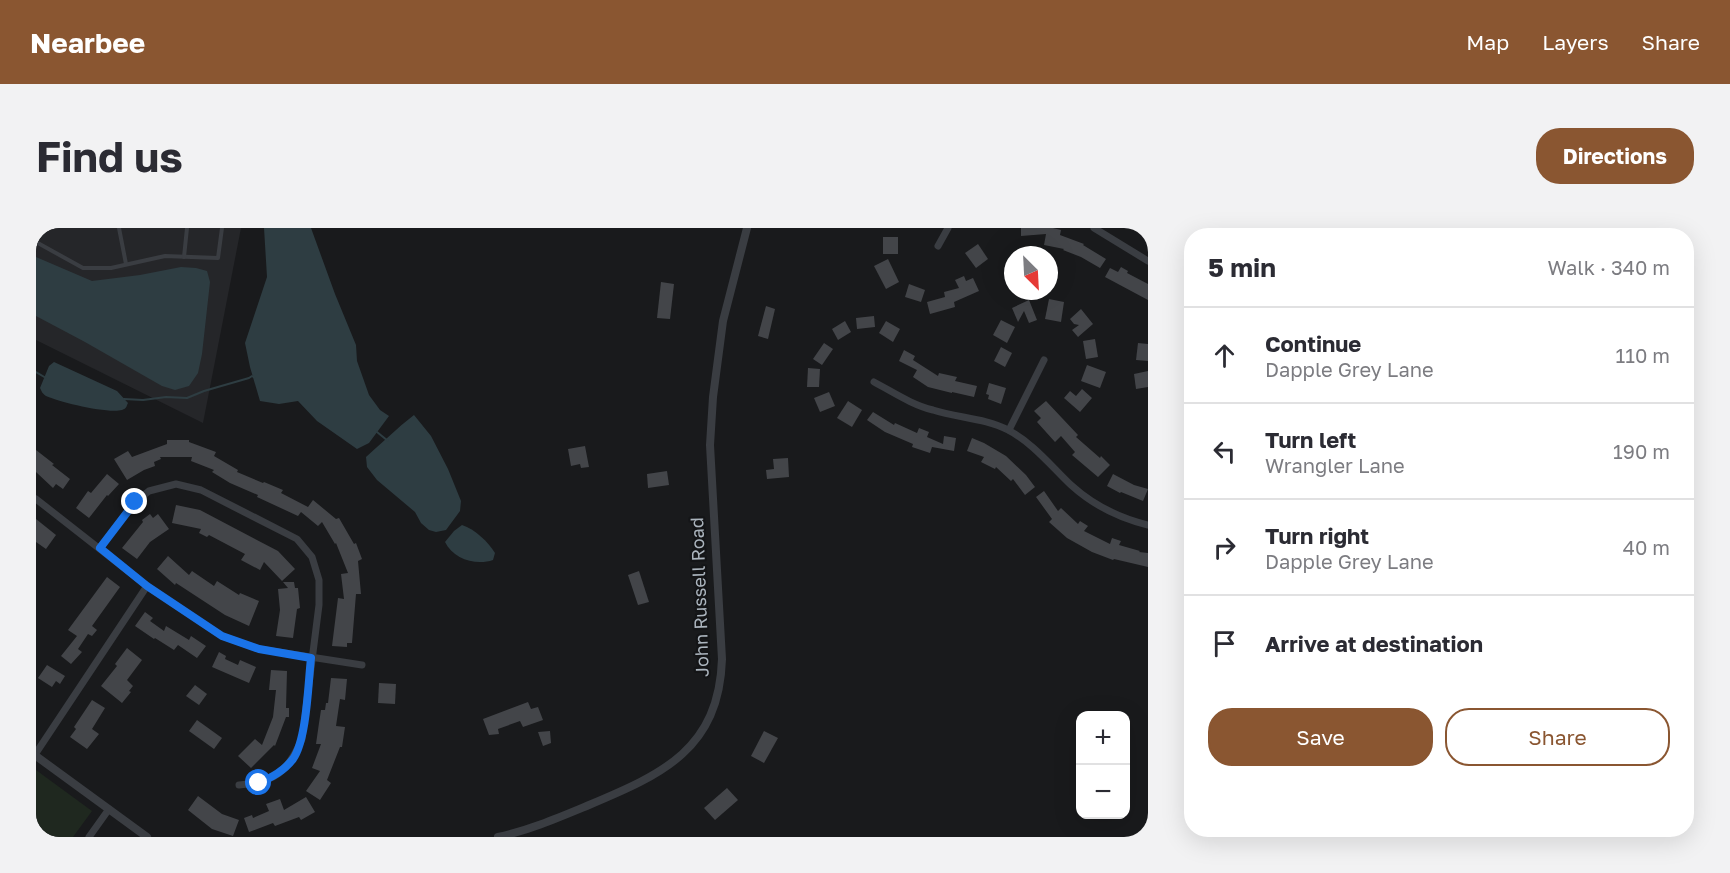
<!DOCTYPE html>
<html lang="en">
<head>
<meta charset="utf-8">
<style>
  :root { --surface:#fff; --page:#f2f2f3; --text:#2b2b33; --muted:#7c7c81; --line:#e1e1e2; --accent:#8a5631 }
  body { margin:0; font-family:"Golos Text",sans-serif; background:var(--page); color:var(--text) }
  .controls { position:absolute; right:18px; bottom:18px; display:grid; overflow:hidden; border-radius:12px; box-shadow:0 6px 24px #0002 }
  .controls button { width:54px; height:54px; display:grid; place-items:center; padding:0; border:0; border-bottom:2px solid var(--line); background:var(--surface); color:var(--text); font:30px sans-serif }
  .compass { position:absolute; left:968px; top:18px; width:54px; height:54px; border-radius:50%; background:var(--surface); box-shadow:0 6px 24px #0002; rotate:156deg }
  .stop { position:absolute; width:18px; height:18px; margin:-14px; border:4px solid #1a73e8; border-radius:50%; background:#fff }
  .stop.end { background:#1a73e8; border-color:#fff; box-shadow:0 2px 6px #0008 }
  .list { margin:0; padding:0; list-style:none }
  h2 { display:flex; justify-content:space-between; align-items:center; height:78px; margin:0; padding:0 24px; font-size:26px }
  h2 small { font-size:20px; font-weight:400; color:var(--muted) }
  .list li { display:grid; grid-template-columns:39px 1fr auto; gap:18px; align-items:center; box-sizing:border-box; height:96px; padding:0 24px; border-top:2px solid var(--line) }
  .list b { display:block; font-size:22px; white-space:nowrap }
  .list p { margin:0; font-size:20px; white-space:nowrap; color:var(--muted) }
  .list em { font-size:20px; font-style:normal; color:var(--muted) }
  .actions { display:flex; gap:12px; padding:18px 24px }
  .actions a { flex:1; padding:14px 0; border:2px solid var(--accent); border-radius:24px; text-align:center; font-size:21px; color:var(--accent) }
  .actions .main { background:var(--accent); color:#fff }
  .icon { flex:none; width:33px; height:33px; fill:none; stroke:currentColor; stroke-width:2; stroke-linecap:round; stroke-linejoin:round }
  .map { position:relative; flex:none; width:1112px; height:609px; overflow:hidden; border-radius:24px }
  header { display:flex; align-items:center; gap:36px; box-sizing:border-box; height:84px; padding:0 30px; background:var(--accent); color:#fff }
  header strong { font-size:28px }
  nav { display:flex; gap:33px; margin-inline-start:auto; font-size:21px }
  .intro { display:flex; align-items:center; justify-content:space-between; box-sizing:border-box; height:144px; padding:0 36px }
  h1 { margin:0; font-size:42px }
  .button { padding:15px 27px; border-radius:24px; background:var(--accent); color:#fff; font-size:21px; font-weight:700 }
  main { display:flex; gap:36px; padding:0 36px }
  aside { flex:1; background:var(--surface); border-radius:24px; box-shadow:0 6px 24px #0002 }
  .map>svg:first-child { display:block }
</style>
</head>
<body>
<header>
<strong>Nearbee</strong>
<nav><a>Map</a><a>Layers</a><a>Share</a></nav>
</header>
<div class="intro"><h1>Find us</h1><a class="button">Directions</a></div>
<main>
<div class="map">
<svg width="1112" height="609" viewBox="0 0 1112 609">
  <rect width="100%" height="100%" fill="#191a1c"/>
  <!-- built -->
  <polygon fill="#252629" points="0,0 205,0 167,195 0,112"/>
  <!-- green -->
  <polygon fill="#1f281f" points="0,542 56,583 37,609 0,609"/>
  <!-- water -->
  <g fill="#2e3d42">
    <polygon points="228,0 275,0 299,66 320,117 321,133 333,167 344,182 353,188 333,215 321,221 281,193 262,173 243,176 224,173 214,139 209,115 231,49"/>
    <polygon points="0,29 56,53 104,47 145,39 160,40 171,43 174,54 166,126 162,145 153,158 139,162 126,158 49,114 0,88"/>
    <path d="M18,134L81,163L92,175C90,179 91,180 86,182C72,186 23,174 10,168C6,165 6,164 4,160L13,138Z"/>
    <path d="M378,187L395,208L412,241L425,273L424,283L410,302L400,304L393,302L385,295L379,284L341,252L331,239L330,229C346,215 361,200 378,187Z"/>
    <path d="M426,297C439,301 452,314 459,325L457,332C440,338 417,331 409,314L418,303Z"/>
  </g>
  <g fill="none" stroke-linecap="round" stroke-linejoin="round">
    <!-- stream -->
    <g stroke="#2e3d42" stroke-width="2">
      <polyline points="0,144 10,150"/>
      <polyline points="88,171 107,172 130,169 151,170 168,163 213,150 216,148 219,150"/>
      <polyline points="341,204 352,213"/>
    </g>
  </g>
  <!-- building -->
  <g fill="#434549">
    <polygon points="985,0 1017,0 1025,2 1024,7 1048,16 1047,17 1070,31 1064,40 1045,29 1027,22 1028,21 1008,17 1010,6 985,8"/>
    <polygon points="1097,0 1112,0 1112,10"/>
    <rect x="847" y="9" width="15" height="17"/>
    <polygon points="942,16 952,31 940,40 929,25"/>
    <polygon points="852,31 863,54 850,61 838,38"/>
    <polygon points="1085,39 1092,43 1091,45 1112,56 1112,72 1069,49 1074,40 1082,44"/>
    <polygon points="928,48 930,53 937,50 943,63 918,74 919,79 894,86 891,74 909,69 908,64 923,60 919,52"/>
    <polygon points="625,54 638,56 634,91 621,90"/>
    <polygon points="873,56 889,62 885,74 869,69"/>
    <polygon points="1013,71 1028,74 1025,94 1009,91"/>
    <polygon points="993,72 1001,92 993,95 988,83 982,94 976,80"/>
    <polygon points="730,78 739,81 732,111 722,108"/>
    <polygon points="1045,81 1057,96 1042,109 1036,102 1043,97 1038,96 1034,91"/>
    <polygon points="838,88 839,99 821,101 820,90"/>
    <polygon points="965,92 979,99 971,115 957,107"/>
    <polygon points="809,93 815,104 802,112 796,101"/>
    <polygon points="850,93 864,101 857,114 843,105"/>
    <polygon points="1059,111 1062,129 1050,131 1047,113"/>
    <polygon points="788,115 797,121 786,137 777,131"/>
    <polygon points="1102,115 1112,116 1112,133 1100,132"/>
    <polygon points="965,119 976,125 969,139 958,133"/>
    <polygon points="868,122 879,128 877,132 902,148 903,145 921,149 919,153 941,158 938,169 916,164 916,165 892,159 877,149 881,142 863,133"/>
    <polygon points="1051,137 1070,144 1064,160 1045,153"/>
    <polygon points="772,140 784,141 783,159 771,159"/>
    <polygon points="1112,143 1112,159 1100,161 1098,146"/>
    <polygon points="953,155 970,160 965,176 952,171 953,167 950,166"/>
    <polygon points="1046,161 1056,170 1044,184 1028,170 1034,163 1040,168"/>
    <polygon points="793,164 799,178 784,184 778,170"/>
    <polygon points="812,173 826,182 816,199 801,190"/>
    <polygon points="1010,173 1042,207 1040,209 1064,230 1065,228 1074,237 1062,249 1036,227 1039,224 1025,208 1019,214 1001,194 1005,190 998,183"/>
    <polygon points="837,184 858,197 859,195 881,205 883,200 893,204 891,209 907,216 908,208 920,210 918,223 896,219 894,225 876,219 877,216 849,204 831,192"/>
    <polygon points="936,210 948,215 970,228 990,247 999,259 989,267 977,251 975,253 960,239 959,241 945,234 948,229 931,223"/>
    <polygon points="131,212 153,212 153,214 180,224 178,228 202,242 201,244 227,255 228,254 247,262 245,265 272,279 277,272 300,291 303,290 318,316 320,315 326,331 322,333 325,366 320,366 316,415 311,415 311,419 296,418 302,370 308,371 305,346 312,345 300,315 299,316 286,294 282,298 265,284 262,288 221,269 222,267 194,255 176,244 178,242 155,233 156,229 124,229 125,231 118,234 119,238 108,242 91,252 78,231 92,223 96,229 131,216"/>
    <polygon points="549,218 553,239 545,240 544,236 535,238 532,221"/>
    <polygon points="0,222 18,236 16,237 34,251 27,261 20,256 17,260 0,244"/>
    <polygon points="752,230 753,249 731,251 730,242 738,241 737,231"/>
    <polygon points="631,243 633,257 612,260 611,246"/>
    <polygon points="71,246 83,256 72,268 71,267 53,290 40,280 52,263 55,265"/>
    <polygon points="1077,246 1098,257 1112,261 1107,273 1085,264 1084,265 1071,258"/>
    <polygon points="1008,263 1022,283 1025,280 1042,296 1044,293 1052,298 1048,303 1074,316 1076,310 1085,313 1083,317 1104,323 1103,324 1112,325 1112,339 1078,331 1077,332 1056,324 1031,310 1013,294 1016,291 1000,269"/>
    <polygon points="140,277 164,282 242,323 259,341 246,353 228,334 224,342 205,332 209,326 173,307 171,309 163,305 165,301 136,295"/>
    <polygon points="114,286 117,290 122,286 133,301 114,314 101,331 86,320 107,294 106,292"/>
    <polygon points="0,291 20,307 10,321 0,314"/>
    <polygon points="132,328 153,347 156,343 178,358 181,353 203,367 204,365 223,373 213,398 189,387 140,355 139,357 121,341"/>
    <polygon points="603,343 613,374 602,377 592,347"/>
    <polygon points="71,349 84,359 56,398 61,402 56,408 52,406 42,421 46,424 35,436 25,428 41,408 32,402"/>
    <polygon points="247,354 258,354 259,360 262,360 264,380 261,381 257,410 240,408 244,382 242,361 252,360"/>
    <polygon points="109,384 117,390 114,393 128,403 130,398 153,412 155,408 170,418 161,430 142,417 138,422 119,410 118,411 99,398"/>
    <polygon points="91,420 106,432 91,452 97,458 93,463 95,464 86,475 65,458 81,438 79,436"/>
    <polygon points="183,424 190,428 189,431 202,437 204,432 220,439 213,455 176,439"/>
    <polygon points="11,437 29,448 24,456 20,453 16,459 2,450"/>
    <polygon points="235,442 251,443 250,480 253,480 253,489 250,489 239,518 238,517 215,540 202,528 219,511 226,517 237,489 240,462 233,462"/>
    <polygon points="295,450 311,451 309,472 304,471 300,498 309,499 306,519 304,519 291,552 295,555 284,572 270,563 284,543 276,540 285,516 280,516 283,495 285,482 289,482 290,475 292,475"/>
    <polygon points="343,455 360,456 359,476 342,475"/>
    <polygon points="159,457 171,466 163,477 150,468"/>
    <polygon points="56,472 69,480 56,501 63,506 51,521 34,509 40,501 38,499"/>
    <polygon points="492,474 495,481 502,479 507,492 487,499 484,493 462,501 463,506 453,507 447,491"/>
    <polygon points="161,492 186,510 178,521 153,503"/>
    <polygon points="514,503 515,515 507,518 502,504"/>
    <polygon points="728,503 742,510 728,535 715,528"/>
    <polygon points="691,560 702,572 679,592 668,580"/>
    <polygon points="162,568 186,586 203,592 197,608 176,601 152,582"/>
    <polygon points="270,569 279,584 265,592 263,589 239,598 237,595 213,604 208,590 216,587 217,590 233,583 230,576 244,571 248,582"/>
  </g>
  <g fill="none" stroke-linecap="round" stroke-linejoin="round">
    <!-- service -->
    <g stroke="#3a3d42" stroke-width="4">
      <polyline points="83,0 90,36"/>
      <polyline points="0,14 47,40 75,40 129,28 182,30 186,0"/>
      <polyline points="148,29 151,0"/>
    </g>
    <!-- minor -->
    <g stroke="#3a3d42" stroke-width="7">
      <polyline points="1058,0 1112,33"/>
      <polyline points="902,18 912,0"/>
      <path d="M838,154C857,164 876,177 897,182C922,190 949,190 972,202C997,215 1015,238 1035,257C1057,277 1083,290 1112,297"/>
      <polyline points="973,202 1008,132"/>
      <polyline points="0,271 111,358 186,408 223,421 326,437"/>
      <path d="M64,320L99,274L113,263L140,256L165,262L261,311L276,329L283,352V377L266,511C251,545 239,554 203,557"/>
      <polyline points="0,525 111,358"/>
      <polyline points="53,609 73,581"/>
    </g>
    <!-- tertiary -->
    <g stroke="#3a3d42" stroke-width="8">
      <polyline points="0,528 111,609"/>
      <path d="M462,609C494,602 524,589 553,577C627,546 683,521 686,431L674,217L677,169L687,93L711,0"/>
    </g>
  </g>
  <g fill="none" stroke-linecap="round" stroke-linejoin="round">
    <!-- route -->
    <path stroke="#1a73e8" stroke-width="8" d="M99,274L64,320L111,358L186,408L223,421L275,430C272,456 271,511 257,531C248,543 236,549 223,555"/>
  </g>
  <g text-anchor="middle" stroke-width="4.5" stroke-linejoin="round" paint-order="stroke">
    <!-- street labels -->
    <g font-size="18" fill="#abb4bd" stroke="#141517">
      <text transform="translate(664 369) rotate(-92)" y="6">John Russell Road</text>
    </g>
  </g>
</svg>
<div class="controls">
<button>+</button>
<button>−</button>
</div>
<svg class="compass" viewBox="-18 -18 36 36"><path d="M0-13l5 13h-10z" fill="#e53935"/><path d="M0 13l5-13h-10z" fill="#7c7c81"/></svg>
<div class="stop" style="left:223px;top:555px"></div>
<div class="stop end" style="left:99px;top:274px"></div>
</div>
<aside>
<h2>5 min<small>Walk · 340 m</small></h2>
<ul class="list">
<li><svg class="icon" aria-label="ahead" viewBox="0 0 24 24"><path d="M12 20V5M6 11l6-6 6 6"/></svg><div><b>Continue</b><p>Dapple Grey Lane</p></div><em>110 m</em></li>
<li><svg class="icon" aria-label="left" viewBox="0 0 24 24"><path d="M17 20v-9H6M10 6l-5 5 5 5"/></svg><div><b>Turn left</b><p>Wrangler Lane</p></div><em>190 m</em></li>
<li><svg class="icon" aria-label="right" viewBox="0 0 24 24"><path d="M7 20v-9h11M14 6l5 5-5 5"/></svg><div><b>Turn right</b><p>Dapple Grey Lane</p></div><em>40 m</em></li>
<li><svg class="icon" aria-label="arrive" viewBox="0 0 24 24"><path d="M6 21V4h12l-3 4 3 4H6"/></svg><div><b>Arrive at destination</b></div></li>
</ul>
<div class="actions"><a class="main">Save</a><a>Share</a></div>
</aside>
</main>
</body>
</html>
